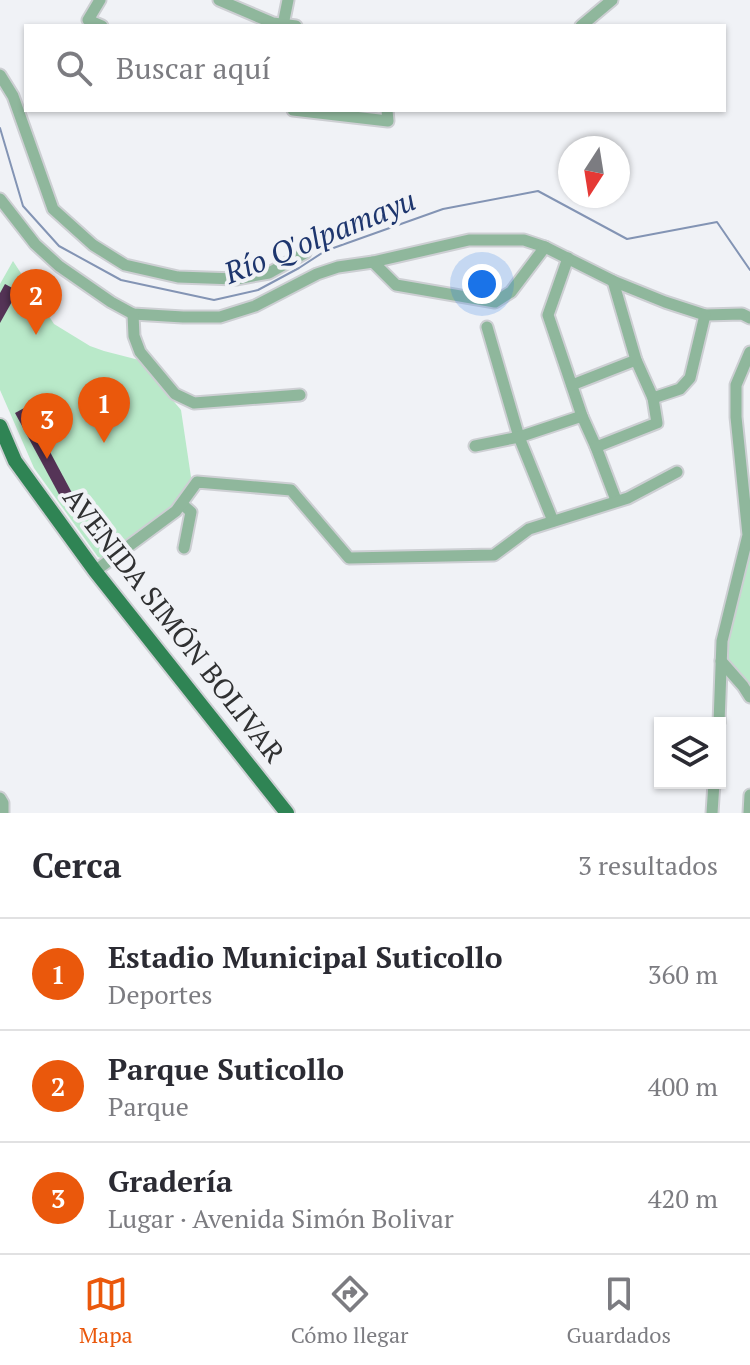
<!DOCTYPE html>
<html lang="es">
<head>
<meta charset="utf-8">
<style>
  :root { --surface:#fff; --page:#f7f7f7; --text:#2b2b33; --muted:#7c7c81; --line:#e1e1e2; --accent:#ea580c }
  body { margin:0; font-family:"PT Serif",serif; background:var(--page); color:var(--text) }
  .controls { position:absolute; right:24px; bottom:24px; display:grid; overflow:hidden; border-radius:0px; box-shadow:0 2px 6px #0004 }
  .controls button { width:72px; height:72px; display:grid; place-items:center; padding:0; border:0; border-bottom:2px solid var(--line); background:var(--surface); color:var(--text); font:40px sans-serif }
  .compass { position:absolute; left:558px; top:136px; width:72px; height:72px; border-radius:50%; background:var(--surface); box-shadow:0 2px 6px #0004; rotate:192deg }
  .you { position:absolute; left:482px; top:284px; width:28px; height:28px; margin:-20px; border:6px solid #fff; border-radius:50%; background:#1a73e8; box-shadow:0 0 0 12px #1a73e833 }
  .badge { display:grid; place-items:center; width:52px; height:52px; border-radius:50%; background:var(--accent); color:#fff; font-size:26px; font-weight:700 }
  .pin { position:absolute; translate:-50% -66px; filter:drop-shadow(0 2px 4px #0008) }
  .pin::after { content:''; position:absolute; top:42px; width:28px; height:24px; background:inherit; clip-path:polygon(0 0,100% 0,50% 100%) }
  .list { margin:0; padding:0; list-style:none }
  h2 { display:flex; justify-content:space-between; align-items:center; height:104px; margin:0; padding:0 32px; font-size:34px }
  h2 small { font-size:26px; font-weight:400; color:var(--muted) }
  .list li { display:grid; grid-template-columns:52px 1fr auto; gap:24px; align-items:center; box-sizing:border-box; height:112px; padding:0 32px; border-top:2px solid var(--line) }
  .list b { display:block; font-size:30px; white-space:nowrap }
  .list p { margin:0; font-size:26px; white-space:nowrap; color:var(--muted) }
  .list em { font-size:26px; font-style:normal; color:var(--muted) }
  .icon { flex:none; width:44px; height:44px; fill:none; stroke:currentColor; stroke-width:2; stroke-linecap:round; stroke-linejoin:round }
  .map { position:relative; flex:none; width:750px; height:813px; overflow:hidden }
  .search { position:absolute; background:var(--surface); box-shadow:0 2px 6px #0004; left:24px; right:24px; top:24px; height:88px; display:flex; align-items:center; gap:20px; box-sizing:border-box; padding:0 28px; border-radius:0px; color:var(--muted); font-size:30px }
  .sheet { height:440px; background:var(--surface) }
  nav { display:flex; justify-content:space-around; align-items:center; box-sizing:border-box; height:112px; border-top:2px solid var(--line); background:var(--surface); font-size:22px; color:var(--muted) }
  nav a { display:grid; justify-items:center; gap:4px }
  nav .on { color:var(--accent) }
  .map>svg:first-child { display:block }
</style>
</head>
<body>
<div class="map">
<svg width="750" height="813" viewBox="0 0 750 813">
  <rect width="100%" height="100%" fill="#f0f2f6"/>
  <!-- green -->
  <g fill="#b9e9c9">
    <polygon points="13,261 54,324 90,346 104,351 139,360 181,410 191,477 186,494 171,509 103,559 98,557 34,468 0,390 0,284"/>
    <polygon points="750,551 750,685 727,659 728,641"/>
  </g>
  <g fill="none" stroke-linecap="round" stroke-linejoin="round">
    <!-- stream -->
    <polyline stroke="#8394b4" stroke-width="2" points="0,128 23,206 59,246 121,280 214,300 258,290 299,268 325,251 443,209 538,191 627,239 717,222 750,270"/>
  </g>
  <!-- building -->
  <g fill="#553457">
    <polygon points="5,284 18,291 0,323 0,293"/>
    <polygon points="26,407 79,506 68,511 15,413"/>
  </g>
  <g fill="none" stroke-linecap="round" stroke-linejoin="round">
    <!-- minor casing -->
    <g stroke="#cdcfd3" stroke-width="15">
      <g id="minor">
        <polyline points="100,0 88,20 102,26"/>
        <polyline points="219,0 273,23 296,26"/>
        <polyline points="283,25 288,0"/>
        <polyline points="581,26 612,0"/>
        <polyline points="0,75 13,96 53,209 93,245 125,265 178,277 236,279 269,273 305,253"/>
        <polyline points="293,110 388,121 387,110"/>
        <polyline points="0,199 35,244 59,266 111,302 133,314 183,317 220,317 255,306 317,274 338,267 373,262 469,240 524,240 545,247 613,281 665,302 705,315 742,314 750,318"/>
        <polyline points="568,258 548,315 582,416 596,447 616,500"/>
        <polyline points="373,262 396,285 495,302 511,292 545,247"/>
        <polyline points="133,314 134,336 140,352 175,394 194,403 300,395"/>
        <polyline points="487,327 519,437 553,521"/>
        <polyline points="572,385 636,360"/>
        <polyline points="653,398 680,389 690,378 705,315"/>
        <polyline points="475,446 519,437 582,416"/>
        <polyline points="596,447 657,423 653,398 636,360 613,281"/>
        <polyline points="182,504 191,512 184,548"/>
        <polyline points="95,571 176,511 197,482 291,490 349,558 494,555 529,529 628,498 677,472"/>
        <polyline points="721,661 743,686 750,697"/>
        <polyline points="719,723 722,641 748,535 736,417 736,385 750,352"/>
        <polyline points="0,798 3,803 3,813"/>
        <polyline points="712,813 714,783"/>
        <polyline points="749,813 750,795"/>
      </g>
    </g>
    <!-- major casing -->
    <g stroke="#cdcfd3" stroke-width="18">
      <polyline id="major" points="0,426 15,461 95,571 287,813"/>
    </g>
    <!-- minor -->
    <use href="#minor" stroke="#8fb79c" stroke-width="11"/>
    <!-- major -->
    <use href="#major" stroke="#2f8454" stroke-width="14"/>
  </g>
  <g text-anchor="middle" stroke-width="8" stroke-linejoin="round" paint-order="stroke">
    <!-- street labels -->
    <g font-size="28" fill="#303132" stroke="#f0f2f6">
      <text transform="translate(174 625) rotate(52)" y="10">AVENIDA SIMÓN BOLIVAR</text>
    </g>
    <!-- water labels -->
    <g font-size="30" font-style="italic" fill="#1e366e" stroke="#f0f2f6">
      <text transform="translate(320 237) rotate(-22)" y="10">Río Q'olpamayu</text>
    </g>
  </g>
</svg>
<div class="controls">
<button><svg class="icon" aria-label="layers" viewBox="0 0 24 24"><path d="M12 4l9 5-9 5-9-5zM3 14l9 5 9-5"/></svg></button>
</div>
<svg class="compass" viewBox="-18 -18 36 36"><path d="M0-13l5 13h-10z" fill="#e53935"/><path d="M0 13l5-13h-10z" fill="#7c7c81"/></svg>
<div class="you"></div>
<div class="pin badge" style="left:104px;top:443px">1</div>
<div class="pin badge" style="left:36px;top:335px">2</div>
<div class="pin badge" style="left:47px;top:459px">3</div>
<div class="search"><svg class="icon" aria-label="search" viewBox="0 0 24 24"><circle cx="10" cy="10" r="6"/><path d="M15 15l6 6"/></svg>Buscar aquí</div>
</div>
<section class="sheet">
<h2>Cerca<small>3 resultados</small></h2>
<ul class="list">
<li><span class="badge">1</span><div><b>Estadio Municipal Suticollo</b><p>Deportes</p></div><em>360 m</em></li>
<li><span class="badge">2</span><div><b>Parque Suticollo</b><p>Parque</p></div><em>400 m</em></li>
<li><span class="badge">3</span><div><b>Gradería</b><p>Lugar · Avenida Simón Bolivar</p></div><em>420 m</em></li>
</ul>
</section>
<nav>
<a class="on"><svg class="icon" aria-label="map" viewBox="0 0 24 24"><path d="M3 6l6-2 6 2 6-2v14l-6 2-6-2-6 2zM9 4v14M15 6v14"/></svg>Mapa</a>
<a><svg class="icon" aria-label="directions" viewBox="0 0 24 24"><path d="M12 3l9 9-9 9-9-9zM9 14v-3h6M13 9l2 2-2 2"/></svg>Cómo llegar</a>
<a><svg class="icon" aria-label="saved" viewBox="0 0 24 24"><path d="M7 4h10v16l-5-4-5 4z"/></svg>Guardados</a>
</nav>
</body>
</html>
